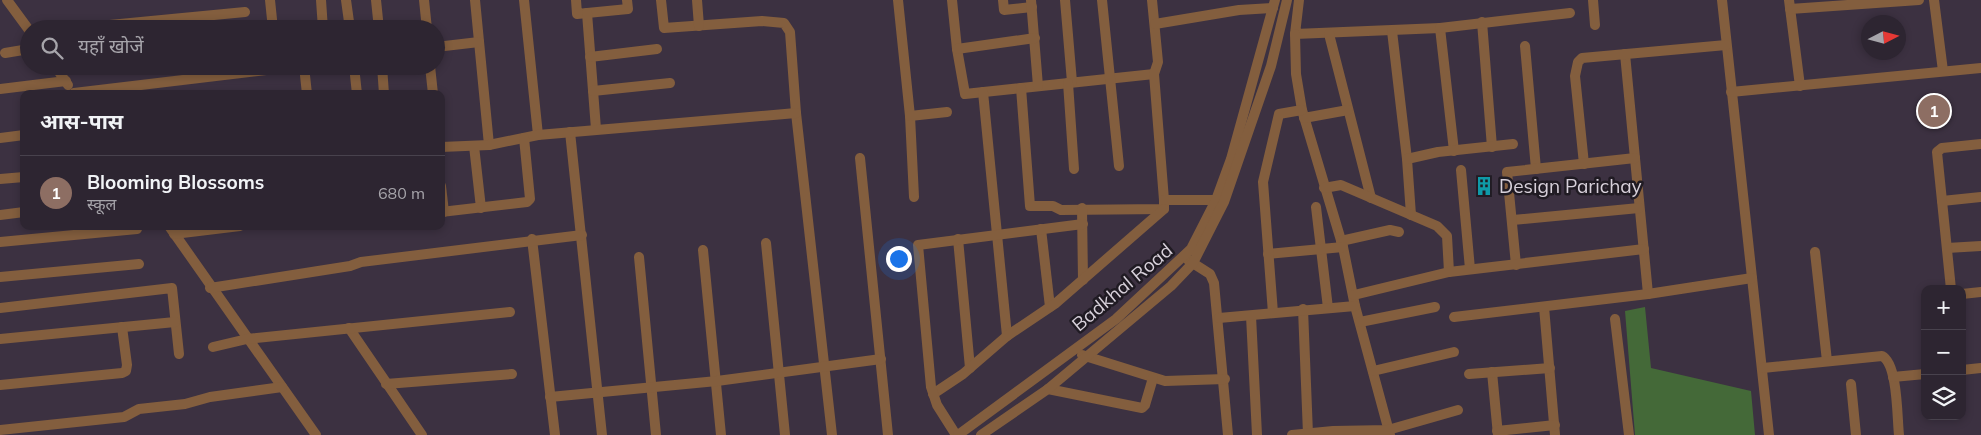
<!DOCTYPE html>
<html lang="hi">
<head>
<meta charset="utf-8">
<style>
  :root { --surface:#2d2531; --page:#39313d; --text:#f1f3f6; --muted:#a7a5ab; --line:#48424d; --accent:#ea580c }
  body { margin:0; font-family:Mulish,"Noto Sans Devanagari",sans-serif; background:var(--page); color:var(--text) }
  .controls { position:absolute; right:15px; bottom:15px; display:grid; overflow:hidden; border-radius:10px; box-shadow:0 2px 8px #0003 }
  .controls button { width:45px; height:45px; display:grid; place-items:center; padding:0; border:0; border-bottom:1px solid var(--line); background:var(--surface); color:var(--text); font:25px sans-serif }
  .compass { position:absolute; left:1861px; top:15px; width:45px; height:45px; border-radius:50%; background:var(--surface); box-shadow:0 2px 8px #0003; rotate:84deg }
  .you { position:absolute; left:898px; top:258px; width:18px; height:18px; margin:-12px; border:4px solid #fff; border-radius:50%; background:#1a73e8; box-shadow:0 0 0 8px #1a73e833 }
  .badge { display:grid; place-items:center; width:32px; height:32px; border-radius:50%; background:var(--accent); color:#fff; font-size:16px; font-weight:700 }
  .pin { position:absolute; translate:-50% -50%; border:2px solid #fff; box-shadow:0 1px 5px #0006 }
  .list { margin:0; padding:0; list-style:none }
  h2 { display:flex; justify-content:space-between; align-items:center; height:65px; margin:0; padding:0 20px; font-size:21px }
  h2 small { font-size:16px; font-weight:400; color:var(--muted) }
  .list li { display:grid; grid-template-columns:32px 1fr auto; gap:15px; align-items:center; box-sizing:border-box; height:75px; padding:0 20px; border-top:1px solid var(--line) }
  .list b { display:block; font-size:19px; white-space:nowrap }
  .list p { margin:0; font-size:16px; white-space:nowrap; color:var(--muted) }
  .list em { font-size:16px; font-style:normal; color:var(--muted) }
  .icon { flex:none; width:28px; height:28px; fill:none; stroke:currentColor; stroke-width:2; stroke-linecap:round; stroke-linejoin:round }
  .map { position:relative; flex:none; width:1981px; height:435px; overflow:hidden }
  .search { position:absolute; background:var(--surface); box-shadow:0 2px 8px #0003; left:20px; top:20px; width:425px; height:55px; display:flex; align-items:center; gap:12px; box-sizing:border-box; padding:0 18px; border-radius:28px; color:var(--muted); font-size:19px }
  .panel { position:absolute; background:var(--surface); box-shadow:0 2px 8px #0003; left:20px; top:90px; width:425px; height:140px; border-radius:10px }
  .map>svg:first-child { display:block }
</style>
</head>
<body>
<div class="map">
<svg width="1981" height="435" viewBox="0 0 1981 435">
  <rect width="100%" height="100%" fill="#3c3141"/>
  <!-- green -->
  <polygon fill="#446938" points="1645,307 1651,368 1751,391 1755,435 1635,435 1625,311"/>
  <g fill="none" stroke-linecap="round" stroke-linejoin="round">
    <!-- minor -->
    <g stroke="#835e3e" stroke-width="10">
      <polyline points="7,0 29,30"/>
      <polyline points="270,0 273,29"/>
      <polyline points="321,0 323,29"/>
      <polyline points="346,0 350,29"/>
      <polyline points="376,0 379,29"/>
      <polyline points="424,0 427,29"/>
      <polyline points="475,0 489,145"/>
      <polyline points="524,0 538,135"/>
      <polyline points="576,0 577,14 628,9 627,0"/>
      <polyline points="661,0 664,28 762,21 784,23 790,32 796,113 832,435"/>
      <polyline points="697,0 699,26"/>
      <polyline points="898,0 910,116 914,197"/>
      <polyline points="952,0 957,49 965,94 1154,74"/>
      <polyline points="1003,0 1004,10 1032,7"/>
      <polyline points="1031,0 1038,86"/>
      <polyline points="1065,0 1072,82"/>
      <polyline points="1102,0 1119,166"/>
      <polyline points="1152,0 1158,62 1154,74 1164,200"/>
      <polyline points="1299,0 1295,34 1440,28 1454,151"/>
      <polyline points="1593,0 1595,25"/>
      <polyline points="1722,0 1769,435"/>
      <polyline points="1789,0 1800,86"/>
      <polyline points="1934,0 1943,71"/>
      <polyline points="1790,9 1919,0"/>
      <polyline points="587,13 596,129"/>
      <polyline points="1482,22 1492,147"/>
      <polyline points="1155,24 1239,10 1273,8"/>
      <polyline points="1440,28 1570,13"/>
      <polyline points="68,29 245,12"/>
      <polyline points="1392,31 1407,159 1411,215"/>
      <polyline points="1295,34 1296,74 1302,110 1343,247 1355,306 1390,435"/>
      <polyline points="1329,34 1371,198"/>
      <polyline points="1525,46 1536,169"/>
      <polyline points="436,47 479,42"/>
      <polyline points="957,49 1035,38"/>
      <polyline points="5,53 29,49"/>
      <polyline points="1625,54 1648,294"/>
      <polyline points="590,57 657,49"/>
      <polyline points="55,66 68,85"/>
      <polyline points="304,66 307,94"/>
      <polyline points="354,66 357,94"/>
      <polyline points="382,66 384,94"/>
      <polyline points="430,66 433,94"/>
      <polyline points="1068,83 1074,169"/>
      <polyline points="1021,88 1030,206 1053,206 1061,210 1164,209 1164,200 1216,200"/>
      <polyline points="0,89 66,81"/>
      <polyline points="593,91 670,83"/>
      <polyline points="983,92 1007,336"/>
      <polyline points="1731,92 1981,68"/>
      <polyline points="74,93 300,66"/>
      <polyline points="910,116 947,112"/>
      <polyline points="1304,118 1348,110"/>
      <polyline points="570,132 602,435"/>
      <polyline points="0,138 24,135"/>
      <polyline points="474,146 481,208"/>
      <polyline points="441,147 489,145 538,135 796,113"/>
      <polyline points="860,158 888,435"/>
      <polyline points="1407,159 1438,152 1513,144"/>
      <polyline points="1584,164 1575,76 1578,62 1582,58 1726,45"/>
      <polyline points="1461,170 1470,269"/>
      <polyline points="0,179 24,177"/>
      <polyline points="441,186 444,212"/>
      <polyline points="1324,188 1341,185 1437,226 1447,236 1449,272"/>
      <polyline points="1942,201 1981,197"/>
      <polyline points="1316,207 1328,308"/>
      <polyline points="1082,208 1083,280"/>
      <polyline points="441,212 527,202 530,199 524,138"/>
      <polyline points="0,215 24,212"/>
      <polyline points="1513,220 1639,208"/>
      <polyline points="169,226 316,435"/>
      <polyline points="1041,229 1050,307"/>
      <polyline points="174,234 240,226"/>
      <polyline points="532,239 555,435"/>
      <polyline points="958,239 970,368"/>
      <polyline points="1341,241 1390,230 1399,232"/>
      <polyline points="0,242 137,229"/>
      <polyline points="766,243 785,435"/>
      <polyline points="1947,248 1981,246"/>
      <polyline points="703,250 721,435"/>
      <polyline points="1815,252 1827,361"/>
      <polyline points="1268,254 1343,247"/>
      <polyline points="639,257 656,435"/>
      <polyline points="1188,260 1210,274 1214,283 1228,435"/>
      <polyline points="1516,265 1507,172 1635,158"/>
      <polyline points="0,277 139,264"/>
      <polyline points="210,288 350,266 361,262 582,235"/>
      <polyline points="1951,289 1937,152 1942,148 1981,144"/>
      <polyline points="1962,294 1981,292"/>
      <polyline points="1354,295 1449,272 1644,249"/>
      <polyline points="1544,307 1555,435"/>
      <polyline points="0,308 172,288 179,354"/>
      <polyline points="1303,309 1308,434"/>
      <polyline points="1273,313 1263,182 1279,114 1302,110"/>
      <polyline points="1251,316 1257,435"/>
      <polyline points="1454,317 1648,294 1752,278"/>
      <polyline points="1219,318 1355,306"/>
      <polyline points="1615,319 1629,435"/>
      <polyline points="1360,322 1435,307"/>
      <polyline points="349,328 422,435"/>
      <polyline points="0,339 175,322"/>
      <polyline points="213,347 247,339 510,312"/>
      <polyline points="1082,355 1165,381 1225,379"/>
      <path d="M1763,368L1882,356C1898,364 1897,418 1899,435"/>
      <polyline points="1962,370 1981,368"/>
      <polyline points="1373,371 1454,352"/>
      <polyline points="1492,372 1498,435"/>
      <polyline points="1469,374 1550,368"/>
      <polyline points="1893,377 1925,374"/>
      <polyline points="386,384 512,374"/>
      <polyline points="1851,384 1856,435"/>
      <polyline points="0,385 122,373 126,371 127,365 122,327"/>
      <polyline points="1048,389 1142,408 1145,405 1153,378"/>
      <polyline points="933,394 963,374 1007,336 1056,303 1164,209"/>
      <polyline points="550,397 717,381 881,359"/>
      <polyline points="0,430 124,417 139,409 185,404 210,397 282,387"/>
      <polyline points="1497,431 1555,425"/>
      <polyline points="956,435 937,405 931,387 918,245 1083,224"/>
      <polyline points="958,435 1116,319 1191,249 1216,200 1231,159 1275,0"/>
      <polyline points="981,435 1048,389 1171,286 1193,263 1224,202 1271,66 1287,0"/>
      <polyline points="1292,435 1333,431 1388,430 1458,410"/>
    </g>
  </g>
  <!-- icons -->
  <defs>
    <g id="building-bare" transform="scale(1.5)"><path d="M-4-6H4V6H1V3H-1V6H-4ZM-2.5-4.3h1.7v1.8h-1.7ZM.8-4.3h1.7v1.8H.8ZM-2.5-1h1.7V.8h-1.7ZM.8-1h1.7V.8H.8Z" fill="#0f9aa8" stroke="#201b23" stroke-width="2.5" paint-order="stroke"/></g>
  </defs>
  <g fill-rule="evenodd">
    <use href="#building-bare" x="1484" y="186"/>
  </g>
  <g text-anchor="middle" stroke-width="5" stroke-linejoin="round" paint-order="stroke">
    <!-- poi labels -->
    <g font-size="19" fill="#d7d0da" stroke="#201b23" text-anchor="start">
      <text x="1499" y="193">Design Parichay</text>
    </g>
    <!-- street labels -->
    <g font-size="19" fill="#d7d0da" stroke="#201b23">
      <text transform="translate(1122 287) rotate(-40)" y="7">Badkhal Road</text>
    </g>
  </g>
</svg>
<div class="controls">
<button>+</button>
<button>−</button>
<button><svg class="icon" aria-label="layers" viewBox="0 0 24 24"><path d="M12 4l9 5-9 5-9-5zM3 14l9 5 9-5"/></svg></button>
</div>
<svg class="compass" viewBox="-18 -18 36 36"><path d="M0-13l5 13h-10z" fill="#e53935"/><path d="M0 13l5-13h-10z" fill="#a7a5ab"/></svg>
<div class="you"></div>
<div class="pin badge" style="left:1934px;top:111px;background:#8d6e63">1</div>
<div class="search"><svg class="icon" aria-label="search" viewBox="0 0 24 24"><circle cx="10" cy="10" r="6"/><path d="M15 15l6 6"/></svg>यहाँ खोजें</div>
<section class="panel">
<h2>आस-पास<small></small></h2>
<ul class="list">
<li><span class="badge" style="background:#8d6e63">1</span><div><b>Blooming Blossoms</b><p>स्कूल</p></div><em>680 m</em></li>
</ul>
</section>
</div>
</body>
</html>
